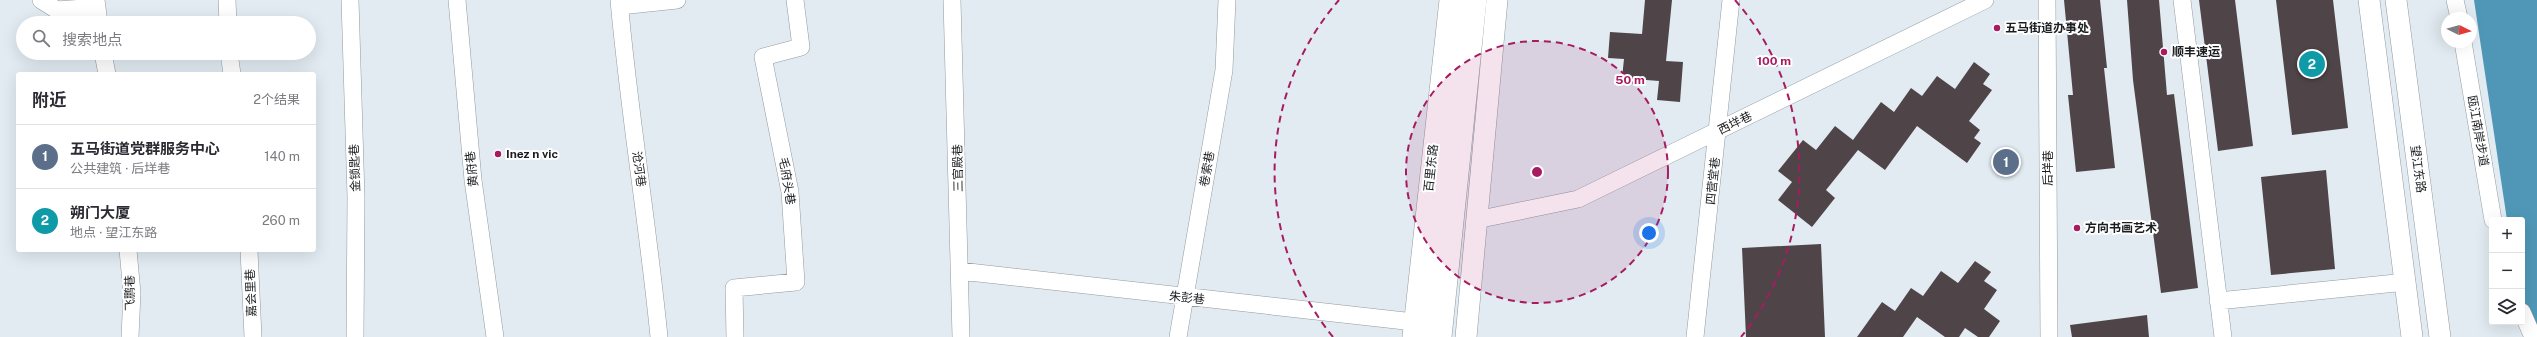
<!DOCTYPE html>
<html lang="zh">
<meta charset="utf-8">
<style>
body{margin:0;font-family:"Public Sans","Noto Sans SC",sans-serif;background:#f2f2f3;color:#2b2b33}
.controls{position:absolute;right:12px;bottom:12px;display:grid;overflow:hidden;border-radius:4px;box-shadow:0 4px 16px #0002}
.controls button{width:36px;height:36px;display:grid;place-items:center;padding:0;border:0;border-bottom:1px solid #e1e1e2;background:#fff;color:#2b2b33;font:20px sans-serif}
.compass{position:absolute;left:2441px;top:12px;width:36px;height:36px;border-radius:50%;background:#fff;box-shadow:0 4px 16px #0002;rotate:95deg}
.you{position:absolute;left:1649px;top:233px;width:14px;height:14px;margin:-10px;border:3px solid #fff;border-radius:50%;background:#1a73e8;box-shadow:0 0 0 6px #1a73e833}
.badge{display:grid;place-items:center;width:26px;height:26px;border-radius:50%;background:#111827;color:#fff;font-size:13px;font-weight:700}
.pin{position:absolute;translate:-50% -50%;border:2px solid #fff;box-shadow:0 1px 4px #0006}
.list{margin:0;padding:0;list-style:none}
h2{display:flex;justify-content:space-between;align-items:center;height:52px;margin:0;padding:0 16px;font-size:17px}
h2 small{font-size:13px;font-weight:400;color:#7c7c81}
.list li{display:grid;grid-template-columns:26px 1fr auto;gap:12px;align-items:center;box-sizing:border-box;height:64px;padding:0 16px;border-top:1px solid #e1e1e2}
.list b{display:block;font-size:15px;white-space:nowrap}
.list p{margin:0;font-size:13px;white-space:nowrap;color:#7c7c81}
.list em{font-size:13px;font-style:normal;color:#7c7c81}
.icon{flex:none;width:22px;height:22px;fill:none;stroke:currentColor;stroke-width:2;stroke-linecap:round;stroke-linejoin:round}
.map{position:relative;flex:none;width:2537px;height:337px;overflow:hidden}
.search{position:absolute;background:#fff;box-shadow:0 4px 16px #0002;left:16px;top:16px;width:300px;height:44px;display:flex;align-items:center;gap:10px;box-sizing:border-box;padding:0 14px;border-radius:22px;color:#7c7c81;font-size:15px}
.panel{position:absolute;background:#fff;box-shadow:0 4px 16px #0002;left:16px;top:72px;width:300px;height:180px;border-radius:4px}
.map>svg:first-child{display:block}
.water{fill:#5097b7}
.building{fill:#4f4548}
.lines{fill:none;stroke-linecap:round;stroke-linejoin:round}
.minor-casing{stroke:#919ba0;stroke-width:18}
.major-casing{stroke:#919ba0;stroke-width:22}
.minor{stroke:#fff;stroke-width:17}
.major{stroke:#fff;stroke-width:21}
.ring{fill:none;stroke:#a71c60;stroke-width:2;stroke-dasharray:7 5}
.poi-dot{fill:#a71c60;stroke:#fff;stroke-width:1.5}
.labels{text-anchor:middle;stroke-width:4;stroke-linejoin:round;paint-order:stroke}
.poi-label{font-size:12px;font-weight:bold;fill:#1b1e20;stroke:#fff;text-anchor:start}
.street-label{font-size:12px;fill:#1b1e20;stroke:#fff}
.centre{fill:#a71c60;stroke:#fff;stroke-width:2}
.ring-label{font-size:12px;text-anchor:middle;font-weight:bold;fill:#a71c60;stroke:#fff;stroke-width:4;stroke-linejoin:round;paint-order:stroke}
</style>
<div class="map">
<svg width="2537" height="337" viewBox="0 0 2537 337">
<rect width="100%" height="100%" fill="#e1ebf1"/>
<path class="water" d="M2474 0H2537V337H2530L2522 302V220H2507Z"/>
<path class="building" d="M1645 0H1672L1666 61 1683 62 1680 102 1657 100 1659 81 1622 78 1624 59 1608 58 1610 32 1642 34Z
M2064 0H2100L2107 68H2104L2115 168 2076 172 2068 95H2073Z
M2127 0H2159L2167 95 2174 94 2198 288 2161 293 2133 80Z
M2199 0H2235L2253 146 2218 151Z
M2276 0H2333L2348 128 2292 135Z
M1974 62 1990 74 1983 84 1992 90 1969 121 1980 130 1974 138 1981 143 1967 163 1917 126 1885 170 1858 150 1826 190 1835 198 1812 227 1778 200 1792 182 1778 171 1803 140 1816 150 1835 126 1853 140 1881 102 1894 112 1911 88 1922 96 1937 76 1955 89Z
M2326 170 2335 269 2271 275 2261 177Z
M1821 244 1825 337H1746L1742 248Z
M1975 261 1991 272 1984 281 1997 290 1984 309 2000 321 1989 337H1978L1965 328 1959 337H1945L1917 317 1903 337H1857L1882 302 1895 311 1911 288 1923 296 1941 271 1958 283Z
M2147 315 2149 337H2072L2070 325Z"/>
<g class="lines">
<g class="minor-casing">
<path id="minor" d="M41 0 57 10 97 7
M96 0 99 23
M227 0 228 23
M350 0 356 197 355 337
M457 0 473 180 495 337
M619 0C629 113 648 224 659 337
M952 0 961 337
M2047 0 2049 337
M2182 0 2223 337
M2455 0 2459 18
M620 6 677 0
M2463 42 2493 220
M103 53 107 74
M229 53 232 74
M1476 220 1578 199 1985 0
M128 250 132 293 130 337
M249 250 253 337
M960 271 1414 322
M2218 301 2406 282
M2522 312 2533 337
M735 337 734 288 796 282 790 192 763 57 801 47 795 0
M1178 337 1224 70 1227 0
M1428 337 1464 0
M1443 337 1478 0
M1695 337 1731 0"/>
</g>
<g class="major-casing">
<path id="major" d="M2369 0 2412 337
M2396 0 2440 337
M1413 337 1450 0
M1466 337 1497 0"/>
</g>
<use href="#minor" class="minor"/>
<use href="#major" class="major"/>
</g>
<circle cx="1537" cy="172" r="131" fill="#a71c60" fill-opacity=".12"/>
<g class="ring">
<circle cx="1537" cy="172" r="131"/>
<path d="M1333 337A262 262 0 0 1 1339 0M1735 0A262 262 0 0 1 1741 337"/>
</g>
<g class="poi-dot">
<circle cx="1997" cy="28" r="4"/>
<circle cx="2164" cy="52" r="4"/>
<circle cx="498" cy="154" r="4"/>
<circle cx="2077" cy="228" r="4"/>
</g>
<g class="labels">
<g class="poi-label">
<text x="2005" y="32">五马街道办事处</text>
<text x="2172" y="56">顺丰速运</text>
<text x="506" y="158">Inez n vic</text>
<text x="2085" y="232">方向书画艺术</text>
</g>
<g class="street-label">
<text transform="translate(1735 123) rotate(-26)" y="4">西垟巷</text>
<text transform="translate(2478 131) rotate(80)" y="4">瓯江南岸步道</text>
<text transform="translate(355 168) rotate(-92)" y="4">金锁匙巷</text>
<text transform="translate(958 168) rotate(-91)" y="4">三官殿巷</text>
<text transform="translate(1431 168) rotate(-84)" y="4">百里东路</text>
<text transform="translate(2048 168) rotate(-90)" y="4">后垟巷</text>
<text transform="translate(472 169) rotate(-96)" y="4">黄府巷</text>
<text transform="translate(639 169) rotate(82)" y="4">沧河巷</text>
<text transform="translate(1207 169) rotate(-80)" y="4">卷索巷</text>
<text transform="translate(2418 169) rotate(82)" y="4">望江东路</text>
<text transform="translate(787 181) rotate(81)" y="4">毛府头巷</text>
<text transform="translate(1713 181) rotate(-84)" y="4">四营堂巷</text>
<text transform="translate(130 293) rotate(-91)" y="4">飞鹏巷</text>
<text transform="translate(251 293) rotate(-92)" y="4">嘉会里巷</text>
<text transform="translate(1187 298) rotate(6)" y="4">朱彭巷</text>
</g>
</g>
<circle cx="1537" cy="172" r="6" class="centre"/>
<g class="ring-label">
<text x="1774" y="65">100 m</text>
<text x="1630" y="84">50 m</text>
</g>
</svg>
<div class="controls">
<button>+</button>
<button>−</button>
<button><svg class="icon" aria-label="layers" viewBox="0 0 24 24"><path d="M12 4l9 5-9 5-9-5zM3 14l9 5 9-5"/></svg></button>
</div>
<svg class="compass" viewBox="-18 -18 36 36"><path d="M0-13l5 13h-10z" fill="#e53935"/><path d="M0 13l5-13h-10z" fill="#7c7c81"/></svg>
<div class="you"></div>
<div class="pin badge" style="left:2006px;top:162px;background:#5c6f8a">1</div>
<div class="pin badge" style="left:2312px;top:64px;background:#0f9aa8">2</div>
<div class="search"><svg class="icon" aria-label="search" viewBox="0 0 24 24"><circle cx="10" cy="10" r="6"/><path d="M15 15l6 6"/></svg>搜索地点</div>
<section class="panel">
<h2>附近<small>2个结果</small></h2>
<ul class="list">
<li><span class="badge" style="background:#5c6f8a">1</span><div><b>五马街道党群服务中心</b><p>公共建筑 · 后垟巷</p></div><em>140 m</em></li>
<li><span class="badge" style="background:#0f9aa8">2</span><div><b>朔门大厦</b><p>地点 · 望江东路</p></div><em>260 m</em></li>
</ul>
</section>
</div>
